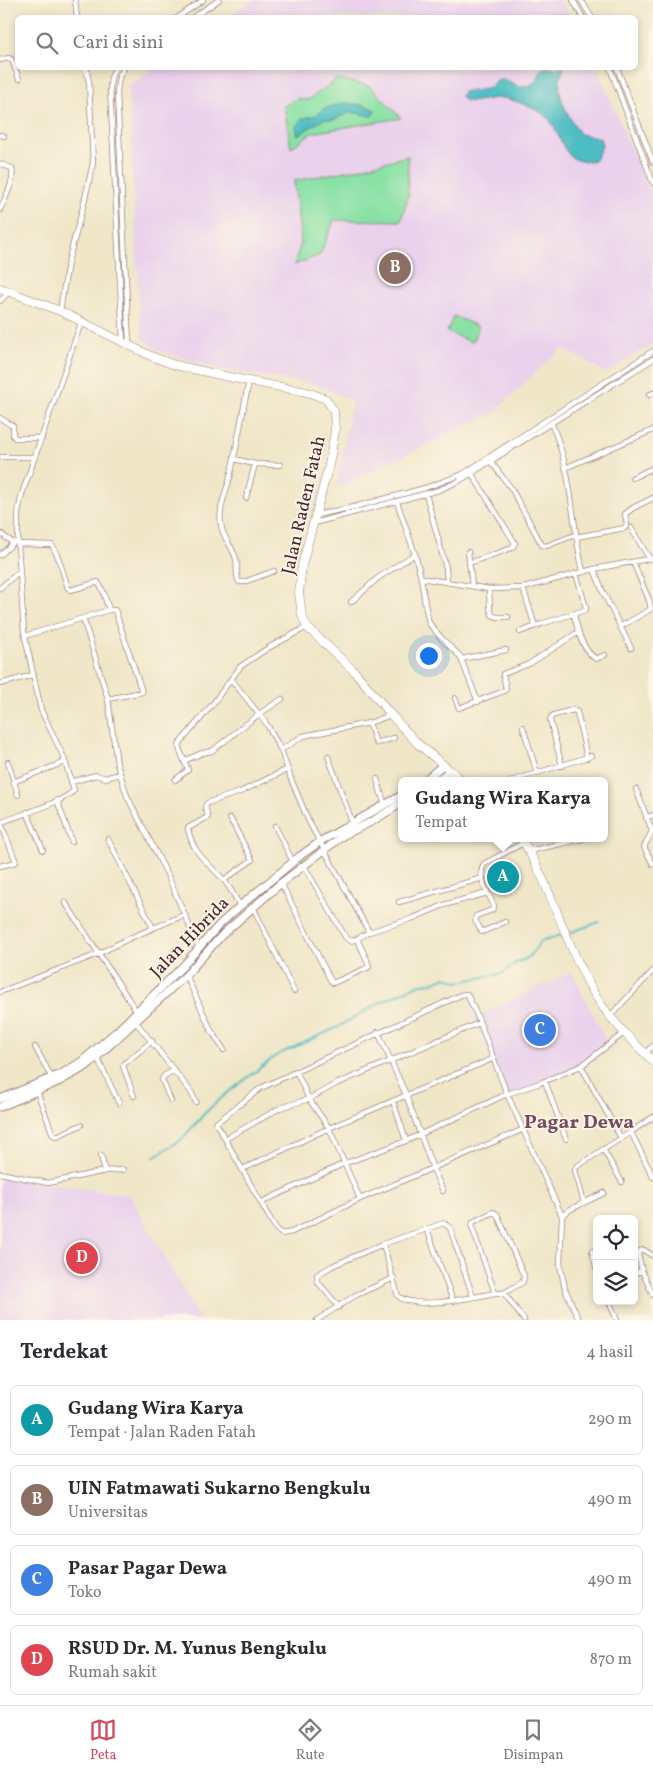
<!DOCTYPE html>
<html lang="id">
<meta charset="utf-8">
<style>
body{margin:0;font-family:Vollkorn,serif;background:#f7f7f7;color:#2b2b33}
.controls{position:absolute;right:15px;bottom:15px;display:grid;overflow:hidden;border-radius:8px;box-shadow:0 2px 8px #0003}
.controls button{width:45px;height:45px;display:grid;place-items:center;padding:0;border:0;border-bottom:1px solid #e1e1e2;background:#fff;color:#2b2b33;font:25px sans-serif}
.you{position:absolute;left:428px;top:655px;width:18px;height:18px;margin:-12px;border:4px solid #fff;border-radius:50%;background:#1a73e8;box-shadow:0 0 0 8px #1a73e833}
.badge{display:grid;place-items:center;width:32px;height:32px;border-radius:50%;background:#d1495b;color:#fff;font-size:16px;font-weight:700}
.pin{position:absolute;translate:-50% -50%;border:2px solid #fff;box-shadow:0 1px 5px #0006}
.popup{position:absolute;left:398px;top:777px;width:210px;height:65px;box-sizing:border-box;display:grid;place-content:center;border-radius:8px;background:#fff;filter:drop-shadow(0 1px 4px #0005);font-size:16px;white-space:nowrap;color:#7c7c81}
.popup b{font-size:19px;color:#2b2b33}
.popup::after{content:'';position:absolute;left:50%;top:100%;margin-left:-10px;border:10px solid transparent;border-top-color:#fff}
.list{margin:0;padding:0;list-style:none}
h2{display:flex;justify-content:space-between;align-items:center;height:65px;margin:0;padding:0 20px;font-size:21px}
h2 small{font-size:16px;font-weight:400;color:#7c7c81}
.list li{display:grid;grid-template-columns:32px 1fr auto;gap:15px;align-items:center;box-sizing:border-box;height:70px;margin:0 10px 10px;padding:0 10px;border:1px solid #e1e1e2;border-radius:8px}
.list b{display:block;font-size:19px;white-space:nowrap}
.list p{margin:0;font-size:16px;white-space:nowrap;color:#7c7c81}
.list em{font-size:16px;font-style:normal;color:#7c7c81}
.icon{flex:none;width:28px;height:28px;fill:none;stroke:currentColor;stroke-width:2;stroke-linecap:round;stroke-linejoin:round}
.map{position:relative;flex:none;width:653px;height:1320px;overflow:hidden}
.search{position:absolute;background:#fff;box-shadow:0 2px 8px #0003;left:15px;right:15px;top:15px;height:55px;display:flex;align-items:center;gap:12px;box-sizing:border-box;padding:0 18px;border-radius:8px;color:#7c7c81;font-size:19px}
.sheet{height:385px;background:#fff}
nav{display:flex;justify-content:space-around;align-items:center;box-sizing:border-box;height:70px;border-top:1px solid #e1e1e2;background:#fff;font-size:14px;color:#7c7c81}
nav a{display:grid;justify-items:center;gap:2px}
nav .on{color:#d1495b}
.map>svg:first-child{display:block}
.built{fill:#ead1ec}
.green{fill:#89e1a5;stroke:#6a8068}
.water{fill:#4ebdc3;stroke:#4c6e77}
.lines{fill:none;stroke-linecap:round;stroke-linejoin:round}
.stream{stroke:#4ebdc3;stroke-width:2}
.street-casing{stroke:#9d827a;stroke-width:6}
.primary-casing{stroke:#9d827a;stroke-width:9}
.highway-casing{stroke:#9d827a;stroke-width:9}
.street{stroke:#fff;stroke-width:4.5}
.primary{stroke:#fff;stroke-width:7}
.highway{stroke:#fff;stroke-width:8}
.labels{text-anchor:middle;stroke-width:4;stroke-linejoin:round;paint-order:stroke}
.street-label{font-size:18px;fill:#4a1f2b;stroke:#fcf5e5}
.quarter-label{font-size:20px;font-weight:bold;fill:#774a61;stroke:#fcf5e5}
</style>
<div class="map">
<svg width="653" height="1320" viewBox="0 0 653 1320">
<rect width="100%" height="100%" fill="#fcf5e5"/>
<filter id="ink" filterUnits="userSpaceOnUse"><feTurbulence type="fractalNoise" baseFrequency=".02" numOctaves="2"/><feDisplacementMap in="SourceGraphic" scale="10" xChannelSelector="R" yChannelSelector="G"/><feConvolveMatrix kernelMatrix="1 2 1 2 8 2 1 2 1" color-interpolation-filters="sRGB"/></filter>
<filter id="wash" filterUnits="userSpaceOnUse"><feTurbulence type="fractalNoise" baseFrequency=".0096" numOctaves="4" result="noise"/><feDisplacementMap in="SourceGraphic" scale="20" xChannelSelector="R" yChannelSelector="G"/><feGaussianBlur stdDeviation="1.12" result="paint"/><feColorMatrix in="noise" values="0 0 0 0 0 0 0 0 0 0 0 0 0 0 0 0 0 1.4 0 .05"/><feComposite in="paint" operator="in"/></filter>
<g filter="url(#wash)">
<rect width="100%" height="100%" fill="#f0e6c8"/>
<path class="built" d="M253 0H560L570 17H228Z
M155 68H597L653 199V344L606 373 562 348 492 414 336 488 352 400 315 384 224 370 159 351 141 337 128 86Z
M572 972 607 1043 568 1073 509 1095 473 1018Z
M0 1178 130 1195 200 1320H0Z"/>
<path class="green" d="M337 79 370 86 401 118 311 133 291 148 284 106 298 98 308 100Z
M408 156V197L401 221 334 220 320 255 294 265 301 243 294 181 357 169Z
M454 316 479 327 472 342 447 332Z"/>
<path class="water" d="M543 68H564C552 92 567 113 580 134L600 138 602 146 595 160C560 169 564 133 546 116 539 110 513 99 503 98 491 97 478 103 465 101L461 97 463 92 487 89 497 81 504 79 518 87H529L536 81Z
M345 103 362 105 375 110 372 116 351 112 333 120 324 119 298 135 296 127 301 119 317 115 323 109Z"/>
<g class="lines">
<path class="stream" d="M569 933 599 922
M153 1157 181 1140 206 1112 226 1094 277 1055 336 1028 379 1003 420 984 432 983 446 977 459 982 503 973 517 962 528 958 541 941 562 935"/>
</g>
</g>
<g filter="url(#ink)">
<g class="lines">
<g class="street-casing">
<path id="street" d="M75 0 77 18
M573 0 583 18
M581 0 592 18
M177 18 203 0
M192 18 219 0
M0 60 9 58 12 60 19 79
M115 68 111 78 110 88 123 341
M124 68 119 77 117 92 129 344
M610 68 653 183
M617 68 653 162
M0 135 4 136
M0 164 12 168C15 181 5 198 0 210
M0 301 9 292
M60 311 68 262 83 207 93 163 89 82 86 68
M249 381C243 410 238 439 232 468 229 487 218 505 221 524 222 538 233 546 236 559 238 567 235 574 239 582H244L274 571
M649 395 653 393
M0 418 13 426V435L15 438H42
M551 423C573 470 571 522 583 571
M1 457H35
M234 459 255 464 246 498
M491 462 511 488 542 545 546 546 575 535
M255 464 280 465
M565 468 653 430
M632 478 653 468
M426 494 446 568 447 582
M316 515 354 507 425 488 463 474 653 351
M314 523 439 490 459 481 653 359
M631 528 649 558
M0 533 13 543
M576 537 625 528 627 524 625 514 633 508 653 498
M18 544 52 545 58 557 68 588 71 590 98 582 103 591 109 610
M468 552 472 585
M415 554 421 578 489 589 523 588 594 569 653 558
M0 555 13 543 18 541
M469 563 512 548 515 543 472 474
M594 569 603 592 631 648
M421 578 425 604 429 623 442 639 460 656 478 702
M0 588 19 572
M523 588 535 626
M489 589 490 608 492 615 497 617H508
M351 602 378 578 415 554 397 502
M574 614C577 629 582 650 596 659L605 655
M83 618 108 699 117 764 127 796 167 874 199 948
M620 627 651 609 649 600 633 562
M520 632 544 623 585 610 586 608 576 573
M25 636 109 610H115L142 692 108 699
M461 659 506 650
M231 679 266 723 281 750 291 779 309 822 369 932
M0 684 33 675
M455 698 459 708 504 691 506 689 503 674 529 664 577 633
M369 723 376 743 394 738
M523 727 537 773
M281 750 303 736 369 723 391 715
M328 756 352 822
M184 761 202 753 212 751 259 714 282 699
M8 762 18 795
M562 766 550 720 551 717 554 715 573 710 577 712 587 758
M377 779 385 806
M175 780 188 770 179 748 180 743 211 706 241 666 268 648 307 627
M511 781 591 756
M13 782 65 762
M71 782 96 775 105 778 120 774
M636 789 652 831 644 847 653 864
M57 800 72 842
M27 812 43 850
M646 818 653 815
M0 821 16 862 0 866
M0 823C16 816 65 802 74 790L64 758 41 710 24 632 18 544V513L22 494 82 320
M275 826 293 862
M108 839 153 928
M529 851 582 839
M304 866 346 938 351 941 357 939
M224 880 252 860 230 818
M281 883 331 981 333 983 369 967 367 960 357 939 369 932 411 919 444 905 487 893
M65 902 137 1012
M399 902 483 878
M240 906C235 897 230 887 223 879 207 862 192 853 188 828L208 817 205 807 207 803 240 792 288 769
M253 907 294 991
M505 922 482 932 475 920 476 916 492 910 494 906C489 894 476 876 484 864L523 843
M186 975 211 1030 224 1050
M0 992 98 954 130 938 184 915
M611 1015 653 971
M136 1022 191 1092 196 1102
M378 1032 406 1095 433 1169 443 1191
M35 1047 52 1078
M645 1053 653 1046
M97 1057 119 1103
M296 1071 309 1099 329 1128 360 1199
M545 1081 566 1139
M37 1091 53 1135 57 1136 81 1125
M134 1096 123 1066 125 1063 152 1041
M171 1101 162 1080 164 1076 174 1070
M393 1101 406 1141
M653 1117 631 1132 653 1177
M524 1129 360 1199 292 1232 282 1234 277 1230 269 1217 216 1123 261 1088 463 994H467L478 1018 507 1094 562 1216 560 1264 565 1289 579 1320
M621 1138 581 1066 624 1033
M225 1139 280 1108 309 1099 336 1084 479 1023
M603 1149 622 1182
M101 1155 105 1171
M243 1169 329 1128 492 1059
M0 1173 48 1183 105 1171 123 1170
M262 1202 343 1164 406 1141 507 1094 540 1083 581 1066
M584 1203 575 1170 576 1167 631 1132
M562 1216 571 1209 604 1193
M427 1229 453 1301
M383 1244 398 1296C416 1311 472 1297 495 1293
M592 1251 597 1270
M642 1271 653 1295
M634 1273 642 1271 638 1255 640 1251 644 1250 653 1256
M504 1293 523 1282 524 1276 497 1214 493 1212 473 1222 472 1227 495 1293H504L524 1320
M609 1301 617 1320
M339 1307 317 1281V1275L332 1266 383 1244 444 1223 450 1228 473 1297
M317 1320 356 1295 394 1278"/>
</g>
<g class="primary-casing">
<path id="primary" d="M424 781 443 765
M435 781 450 771
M0 1099 61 1074 81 1062 117 1031 183 966 219 925 240 906 300 856 321 841 402 795
M0 1107 60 1081 87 1066 186 975 223 934 281 883 344 835 371 822 402 803"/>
</g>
<g class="highway-casing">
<path id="highway" d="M0 288 60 311 153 357 175 365 243 380 307 392 326 399 334 411 335 431 329 465 302 565 299 593 302 616 307 627 355 672 391 715 418 744 463 781
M521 838C551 885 564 940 591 988 605 1015 631 1040 653 1061"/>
</g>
<use href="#street" class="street"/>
<use href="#primary" class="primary"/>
<use href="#highway" class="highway"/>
</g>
</g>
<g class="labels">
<g class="street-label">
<text transform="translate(303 505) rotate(-77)" y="6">Jalan Raden Fatah</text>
<text transform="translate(189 937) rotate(-46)" y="6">Jalan Hibrida</text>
</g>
<g class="quarter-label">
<text x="579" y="1128">Pagar Dewa</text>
</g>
</g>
</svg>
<div class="controls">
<button><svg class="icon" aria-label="locate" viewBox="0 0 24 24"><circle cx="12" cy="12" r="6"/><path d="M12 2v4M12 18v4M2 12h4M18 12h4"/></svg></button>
<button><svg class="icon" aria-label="layers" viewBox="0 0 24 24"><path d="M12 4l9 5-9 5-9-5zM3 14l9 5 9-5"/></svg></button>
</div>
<div class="you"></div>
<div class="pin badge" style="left:503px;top:877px;background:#0f9aa8">A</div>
<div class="popup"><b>Gudang Wira Karya</b>Tempat</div>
<div class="pin badge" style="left:395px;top:268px;background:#8d6e63">B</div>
<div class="pin badge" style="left:540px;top:1030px;background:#3f7fe0">C</div>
<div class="pin badge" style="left:82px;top:1258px;background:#e0444e">D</div>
<div class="search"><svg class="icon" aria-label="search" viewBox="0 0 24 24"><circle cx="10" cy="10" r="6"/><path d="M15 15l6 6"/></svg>Cari di sini</div>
</div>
<section class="sheet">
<h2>Terdekat<small>4 hasil</small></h2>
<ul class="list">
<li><span class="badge" style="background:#0f9aa8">A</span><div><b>Gudang Wira Karya</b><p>Tempat · Jalan Raden Fatah</p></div><em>290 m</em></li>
<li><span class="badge" style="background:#8d6e63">B</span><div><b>UIN Fatmawati Sukarno Bengkulu</b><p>Universitas</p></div><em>490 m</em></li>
<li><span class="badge" style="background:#3f7fe0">C</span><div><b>Pasar Pagar Dewa</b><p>Toko</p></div><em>490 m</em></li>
<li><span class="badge" style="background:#e0444e">D</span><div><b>RSUD Dr. M. Yunus Bengkulu</b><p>Rumah sakit</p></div><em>870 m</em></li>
</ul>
</section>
<nav>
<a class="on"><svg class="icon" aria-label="map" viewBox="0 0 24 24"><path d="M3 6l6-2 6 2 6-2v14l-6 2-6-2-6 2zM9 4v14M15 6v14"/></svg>Peta</a>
<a><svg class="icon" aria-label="directions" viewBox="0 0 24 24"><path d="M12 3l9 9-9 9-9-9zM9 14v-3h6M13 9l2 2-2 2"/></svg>Rute</a>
<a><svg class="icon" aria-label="saved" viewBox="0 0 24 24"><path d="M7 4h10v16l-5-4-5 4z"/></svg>Disimpan</a>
</nav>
